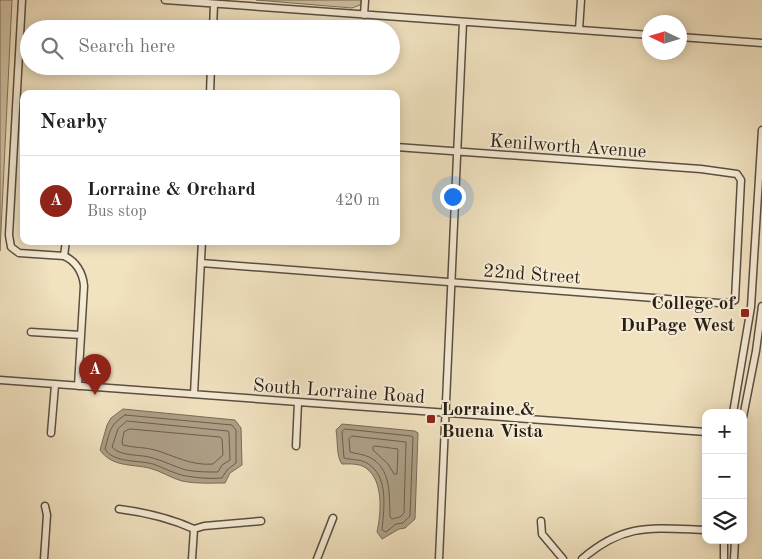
<!DOCTYPE html>
<meta charset="utf-8">
<style>
body{margin:0;font-family:"Old Standard TT",serif;background:#f2f2f2;color:#222}
.controls{position:absolute;right:15px;bottom:15px;display:grid;overflow:hidden;border-radius:10px;box-shadow:0 2px 12px #0003}
.controls button{width:45px;height:45px;display:grid;place-items:center;padding:0;border:0;border-bottom:1px solid #e0e0e0;background:#fff;color:#222;font:25px sans-serif}
.compass{position:absolute;left:642px;top:15px;width:45px;height:45px;border-radius:50%;background:#fff;box-shadow:0 2px 12px #0003;rotate:274deg}
.you{position:absolute;left:452px;top:196px;width:18px;height:18px;margin:-12px;border:4px solid #fff;border-radius:50%;background:#1a73e8;box-shadow:0 0 0 8px #1a73e833}
.badge{display:grid;place-items:center;width:32px;height:32px;border-radius:50%;background:#8f2418;color:#fff;font-size:16px;font-weight:700}
.pin{position:absolute;translate:-50% -41px;filter:drop-shadow(0 1px 2px #0008)}
.pin::after{content:'';position:absolute;top:26px;width:18px;height:15px;background:inherit;clip-path:polygon(0 0,100% 0,50% 100%)}
.list{margin:0;padding:0;list-style:none}
h2{display:flex;justify-content:space-between;align-items:center;height:65px;margin:0;padding:0 20px;font-size:21px}
h2 small{font-size:16px;font-weight:400;color:#767676}
.list li{display:grid;grid-template-columns:32px 1fr auto;gap:15px;align-items:center;box-sizing:border-box;height:90px;padding:0 20px;border-top:1px solid #e0e0e0}
.list b{display:block;font-size:19px;white-space:nowrap}
.list p{margin:0;font-size:16px;white-space:nowrap;color:#767676}
.list em{font-size:16px;font-style:normal;color:#767676}
.icon{flex:none;width:28px;height:28px;fill:none;stroke:currentColor;stroke-width:2;stroke-linecap:round;stroke-linejoin:round}
.map{position:relative;flex:none;width:762px;height:559px;overflow:hidden}
.search{position:absolute;background:#fff;box-shadow:0 2px 12px #0003;left:20px;top:20px;width:380px;height:55px;display:flex;align-items:center;gap:12px;box-sizing:border-box;padding:0 18px;border-radius:28px;color:#767676;font-size:19px}
.panel{position:absolute;background:#fff;box-shadow:0 2px 12px #0003;left:20px;top:90px;width:380px;height:155px;border-radius:10px}
.map>svg:first-child{display:block}
.green{fill:#cfc1a3;stroke:#7c705c}
.water{fill:#ad9f86;stroke:#786b59}
.lines{fill:none;stroke-linecap:round;stroke-linejoin:round}
.shore{stroke:#6a5e4e;stroke-width:1}
.minor-casing{stroke:#5a4f40;stroke-width:9}
.minor{stroke:#f6ecd6;stroke-width:6}
.poi-dot{fill:#8f2418;stroke:#f6ecd6;stroke-width:2}
.labels{text-anchor:middle;stroke-width:4;stroke-linejoin:round;paint-order:stroke}
.street-label{font-size:19px;fill:#281e15;stroke:#f6ecd6}
.poi-label{font-size:19px;font-weight:bold;fill:#281e15;stroke:#f6ecd6;text-anchor:end}
</style>
<div class="map">
<svg width="762" height="559" viewBox="0 0 762 559">
<rect width="100%" height="100%" fill="#f1e2c0"/>
<filter id="stains"><feTurbulence type="fractalNoise" baseFrequency=".004" numOctaves="4"/><feColorMatrix values="0 0 0 0 .2 0 0 0 0 .09 0 0 0 0 .02 0 0 0 .5 -.17"/></filter>
<radialGradient id="worn" r=".72"><stop offset=".6" stop-color="#630" stop-opacity="0"/><stop offset="1" stop-color="#630" stop-opacity=".3"/></radialGradient>
<path class="green" d="M0 0H12L0 251Z
M256 0H362L360 5 352 8Z"/>
<path class="water" d="M123 409 235 420 241 428 242 465 230 473 225 483C211 483 196 484 182 481 171 478 161 471 149 468 131 464 112 467 100 450L107 425 111 418Z
M342 424 415 431 418 433 415 519 405 528 399 529 382 539 377 532C381 513 384 481 366 468 359 463 349 464 342 464 336 456 338 441 336 430Z"/>
<g class="lines">
<path class="shore" d="M125 415 232 425 236 430V463L227 470 222 478C210 479 198 478 186 476 175 474 164 468 153 464 139 460 113 463 105 449 110 431 109 426 125 415Z
M127 421 228 431 229 433 230 460 222 465 218 472C207 472 197 472 186 470 175 467 164 461 153 458 142 454 120 457 112 447L118 429Z
M130 429 220 437 222 439 223 455 213 464C192 466 175 456 155 450 145 447 134 448 123 445L122 442 124 432Z
M345 429 411 436 413 437 410 516 403 523 396 524 386 532 382 530C384 508 389 476 367 463 360 459 351 460 344 458L342 432Z
M352 436 406 442 404 513 400 517 392 519 390 517C389 496 392 468 369 457 363 454 356 454 350 452L349 439Z
M375 446 398 449 397 474H394L388 464 373 450V447Z"/>
<g class="minor-casing">
<path id="minor" d="M22 0 9 235 11 247 19 253 64 256C76 261 83 273 84 286L78 386
M165 0 650 35
M364 15 365 0
M213 29 214 4
M579 30 581 0
M680 37 762 43
M210 94 211 66
M64 256 66 241
M201 263 719 303H728L735 300 741 180 737 174 701 169 396 147
M31 332 81 335
M0 380 706 432
M194 394 202 241
M733 413 751 307 762 130
M743 417 756 351 762 306
M51 433 55 385
M296 446 298 402
M119 509C143 512 172 519 194 529
M541 521 542 534 563 559
M194 529 204 526 261 521
M44 559 47 515 45 506
M192 559 194 529
M317 559 333 518
M439 559 463 22
M582 559C625 522 653 528 706 530
M724 559V540
M734 559 735 540"/>
</g>
<use href="#minor" class="minor"/>
</g>
<g class="poi-dot">
<rect x="740" y="308" width="10" height="10" rx="2.5"/>
<rect x="426" y="414" width="10" height="10" rx="2.5"/>
</g>
<g class="labels">
<g class="street-label">
<text transform="translate(568 145) rotate(4)" y="7">Kenilworth Avenue</text>
<text transform="translate(532 273) rotate(4)" y="7">22nd Street</text>
<text transform="translate(339 390) rotate(4)" y="7">South Lorraine Road</text>
</g>
<g class="poi-label">
<text x="735" y="309">College of<tspan x="735" dy="22">DuPage West</tspan></text>
<text x="441" y="415" text-anchor="start">Lorraine &amp;<tspan x="441" dy="22">Buena Vista</tspan></text>
</g>
</g>
<rect width="100%" height="100%" filter="url(#stains)"/>
<rect width="100%" height="100%" fill="url(#worn)"/>
</svg>
<div class="controls">
<button>+</button>
<button>−</button>
<button><svg class="icon" aria-label="layers" viewBox="0 0 24 24"><path d="M12 4l9 5-9 5-9-5zM3 14l9 5 9-5"/></svg></button>
</div>
<svg class="compass" viewBox="-18 -18 36 36"><path d="M0-13l5 13h-10z" fill="#e53935"/><path d="M0 13l5-13h-10z" fill="#767676"/></svg>
<div class="you"></div>
<div class="pin badge" style="left:95px;top:395px">A</div>
<div class="search"><svg class="icon" aria-label="search" viewBox="0 0 24 24"><circle cx="10" cy="10" r="6"/><path d="M15 15l6 6"/></svg>Search here</div>
<section class="panel">
<h2>Nearby<small></small></h2>
<ul class="list">
<li><span class="badge">A</span><div><b>Lorraine &amp; Orchard</b><p>Bus stop</p></div><em>420 m</em></li>
</ul>
</section>
</div>
